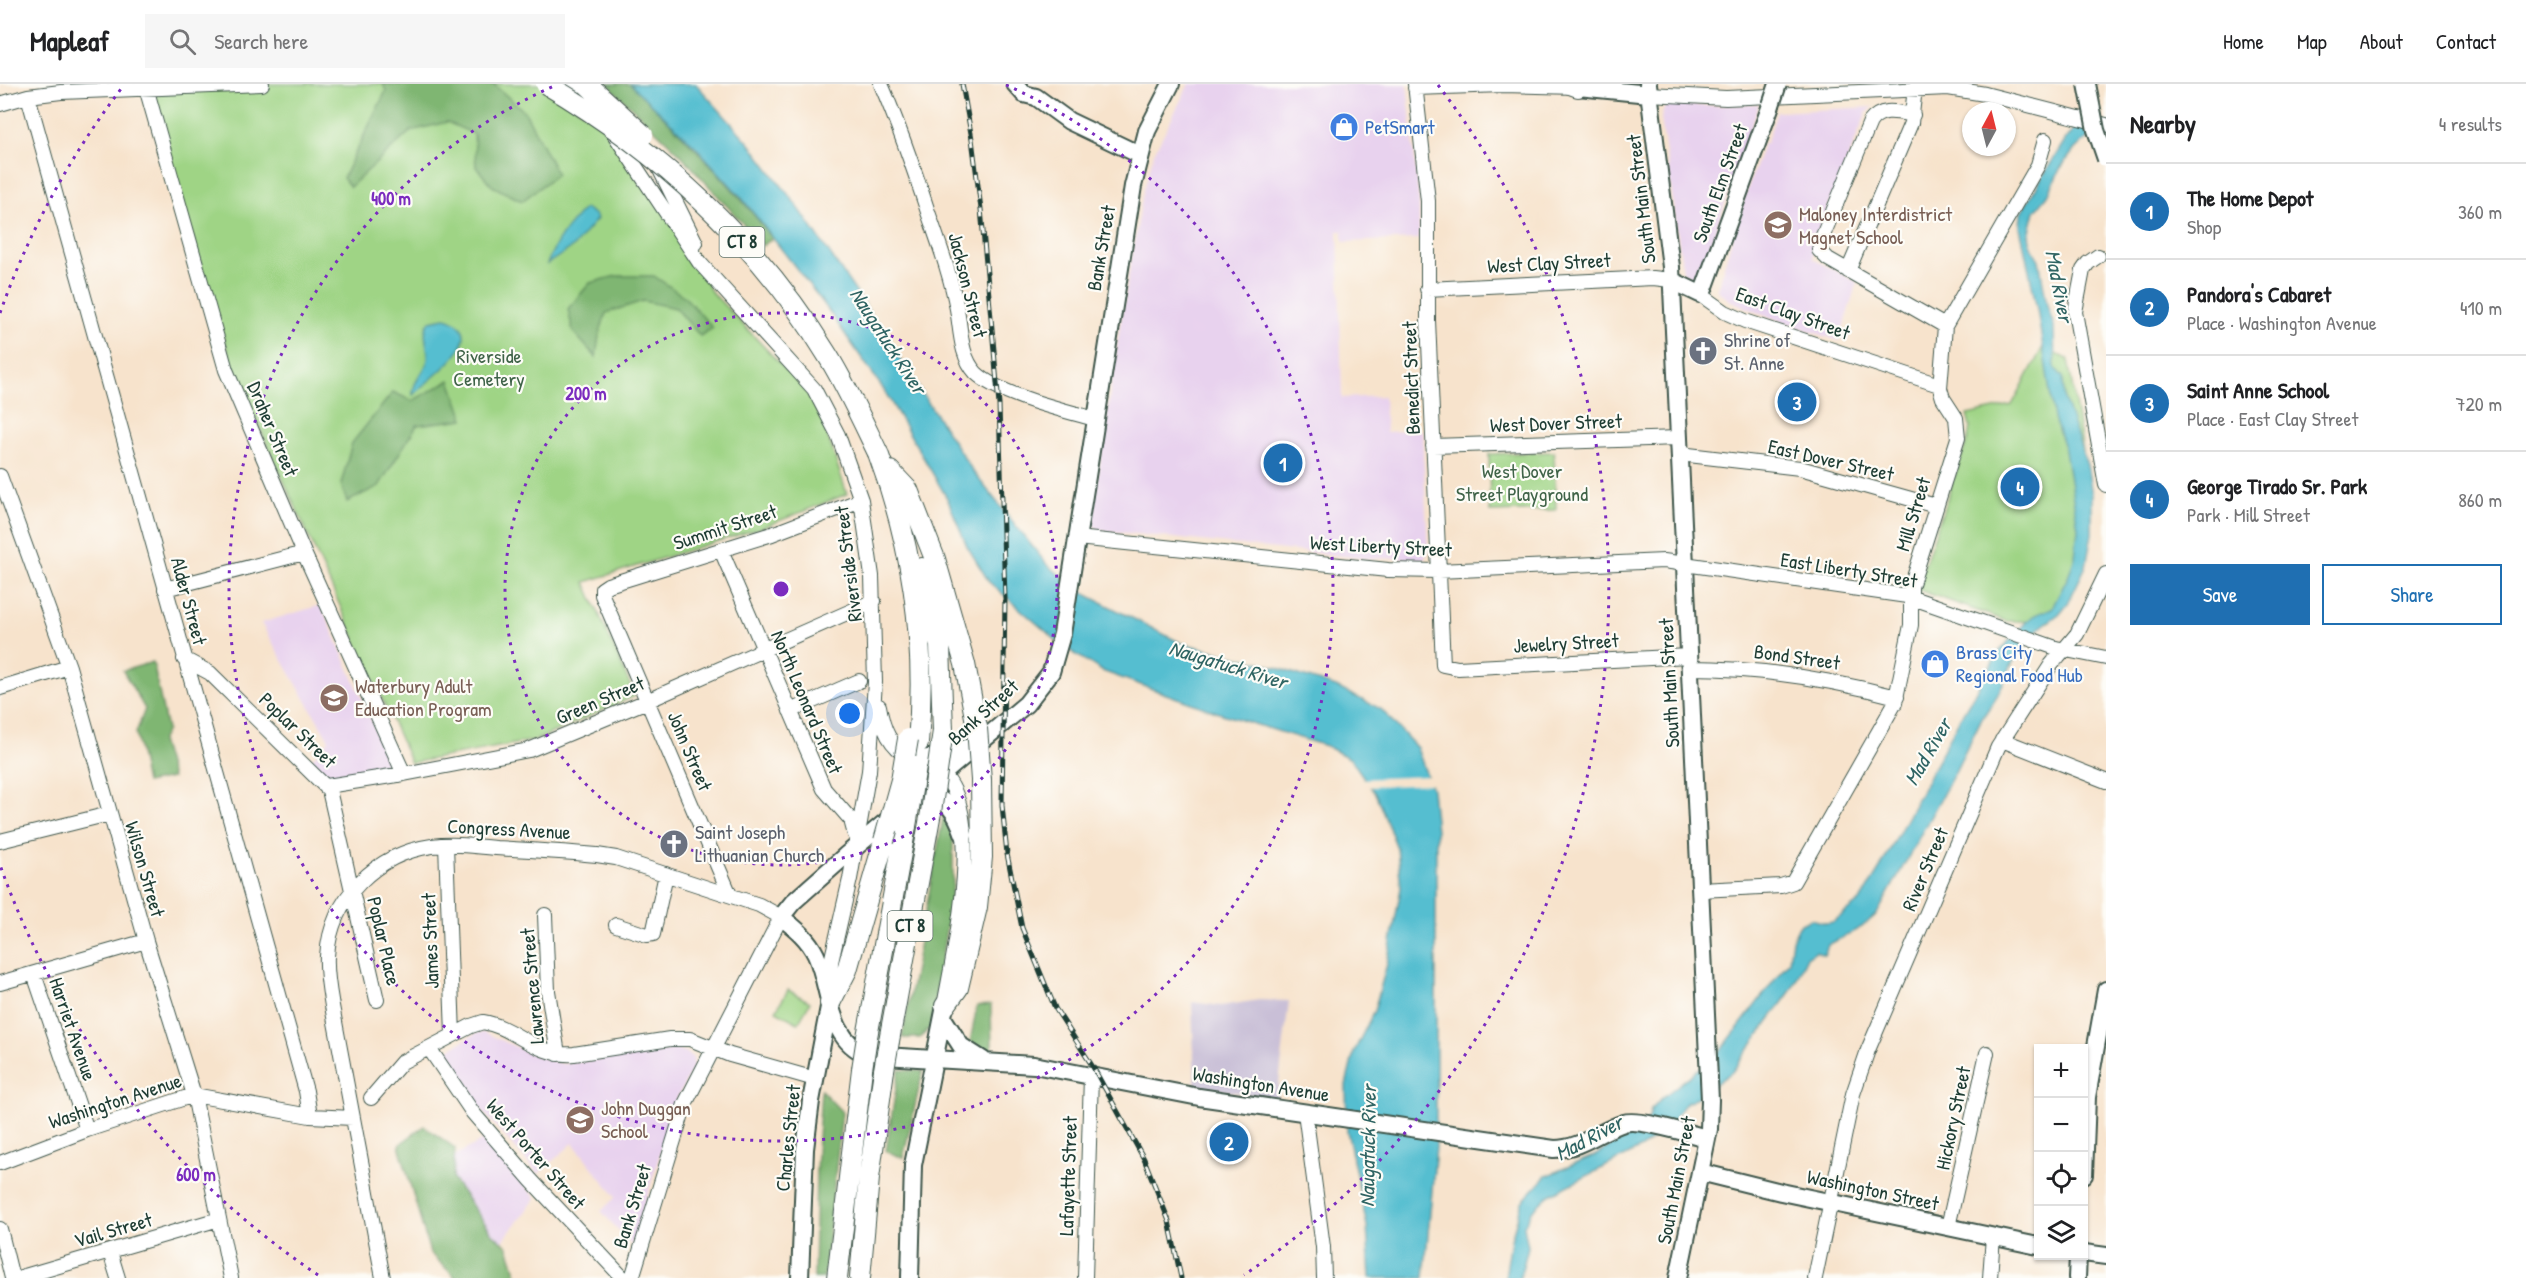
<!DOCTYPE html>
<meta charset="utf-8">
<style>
body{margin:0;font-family:"Patrick Hand",sans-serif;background:#f6f6f6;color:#202124}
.controls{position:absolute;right:18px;bottom:18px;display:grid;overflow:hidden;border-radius:0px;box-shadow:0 2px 4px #0004}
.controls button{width:54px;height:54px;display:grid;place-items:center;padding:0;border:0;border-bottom:2px solid #e0e0e0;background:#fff;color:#202124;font:30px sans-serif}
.compass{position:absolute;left:1962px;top:18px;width:54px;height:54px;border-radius:50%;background:#fff;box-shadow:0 2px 4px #0004;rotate:7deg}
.you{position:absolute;left:850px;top:630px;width:21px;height:21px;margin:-15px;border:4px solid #fff;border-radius:50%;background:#1a73e8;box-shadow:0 0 0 9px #1a73e833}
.badge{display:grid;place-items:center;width:39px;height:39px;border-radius:50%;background:#1f6fb2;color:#fff;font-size:20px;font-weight:700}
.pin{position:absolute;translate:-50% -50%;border:3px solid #fff;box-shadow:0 2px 6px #0006}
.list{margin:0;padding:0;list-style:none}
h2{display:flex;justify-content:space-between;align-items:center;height:78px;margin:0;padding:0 24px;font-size:26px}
h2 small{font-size:20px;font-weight:400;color:#757577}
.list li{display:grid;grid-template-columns:39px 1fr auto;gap:18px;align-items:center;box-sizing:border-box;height:96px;padding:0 24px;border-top:2px solid #e0e0e0}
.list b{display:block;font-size:22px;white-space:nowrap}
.list p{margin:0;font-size:20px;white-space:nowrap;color:#757577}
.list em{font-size:20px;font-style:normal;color:#757577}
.actions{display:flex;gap:12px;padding:18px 24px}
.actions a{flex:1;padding:14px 0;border:2px solid #1f6fb2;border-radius:0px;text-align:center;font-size:21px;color:#1f6fb2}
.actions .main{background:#1f6fb2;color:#fff}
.icon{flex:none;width:33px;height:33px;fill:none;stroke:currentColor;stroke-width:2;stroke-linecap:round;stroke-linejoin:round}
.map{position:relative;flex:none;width:2106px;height:1194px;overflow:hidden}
header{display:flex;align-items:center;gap:36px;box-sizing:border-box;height:84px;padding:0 30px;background:#fff;border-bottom:2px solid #e0e0e0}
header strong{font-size:28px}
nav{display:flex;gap:33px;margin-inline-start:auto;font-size:21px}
.search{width:420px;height:54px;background:#f6f6f6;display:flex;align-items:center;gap:15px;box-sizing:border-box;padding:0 21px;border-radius:0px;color:#757577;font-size:22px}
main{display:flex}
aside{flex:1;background:#fff}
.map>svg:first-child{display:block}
.built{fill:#e8d2ee}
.industrial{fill:#c9bfd7}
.green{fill:#9fd485;stroke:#5f885c;stroke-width:1.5}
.forest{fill:#7fb672;stroke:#4f7a53;stroke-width:1.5}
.water{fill:#54bed0;stroke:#3a7e82;stroke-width:1.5}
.pier{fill:#f7e3cc}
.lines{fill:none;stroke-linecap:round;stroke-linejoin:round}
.minor-casing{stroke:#3f564b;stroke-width:16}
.major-casing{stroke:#3f564b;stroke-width:20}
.highway-casing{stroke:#3f564b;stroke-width:22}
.minor{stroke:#fff;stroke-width:14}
.major{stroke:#fff;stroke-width:16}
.highway{stroke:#fff;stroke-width:20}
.rail-casing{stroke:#1f3d34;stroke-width:5}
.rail{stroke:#fdfcf7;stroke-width:3;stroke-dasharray:9;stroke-linecap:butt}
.major-bridge-casing{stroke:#3f564b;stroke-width:20;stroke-linecap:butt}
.highway-bridge-casing{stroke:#3f564b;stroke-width:22;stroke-linecap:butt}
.major-bridge{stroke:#fff;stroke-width:16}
.highway-bridge{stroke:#fff;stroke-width:20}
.ring{fill:none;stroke:#7b2cbf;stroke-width:3;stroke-dasharray:3 6}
.labels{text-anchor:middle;stroke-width:4.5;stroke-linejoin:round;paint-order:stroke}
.shield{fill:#fdfcf7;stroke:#62766e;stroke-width:1.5}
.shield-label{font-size:18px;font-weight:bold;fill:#1f3d34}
.shop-label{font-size:20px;fill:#366cbe;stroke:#fdfcf7;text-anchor:start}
.street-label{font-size:20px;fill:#1f3d34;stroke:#fdfcf7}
.education-label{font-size:20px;fill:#785e54;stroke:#fdfcf7;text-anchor:start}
.worship-label{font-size:20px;fill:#5b616d;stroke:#fdfcf7;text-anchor:start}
.park-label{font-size:20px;fill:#3f6348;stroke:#fdfcf7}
.water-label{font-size:21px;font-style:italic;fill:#2f6463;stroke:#fdfcf7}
.centre{fill:#7b2cbf;stroke:#fdfcf7;stroke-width:3}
.ring-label{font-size:18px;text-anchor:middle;font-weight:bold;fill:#7b2cbf;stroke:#fdfcf7;stroke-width:4.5;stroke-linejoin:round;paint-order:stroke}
</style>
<header>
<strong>Mapleaf</strong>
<div class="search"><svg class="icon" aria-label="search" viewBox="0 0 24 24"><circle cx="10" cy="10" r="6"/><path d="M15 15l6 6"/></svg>Search here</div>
<nav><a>Home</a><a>Map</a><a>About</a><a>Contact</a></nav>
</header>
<main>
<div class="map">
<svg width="2106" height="1194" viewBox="0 0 2106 1194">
<rect width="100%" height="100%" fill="#fdfcf7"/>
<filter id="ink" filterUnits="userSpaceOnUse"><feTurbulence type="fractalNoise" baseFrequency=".0167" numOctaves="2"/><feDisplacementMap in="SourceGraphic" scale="12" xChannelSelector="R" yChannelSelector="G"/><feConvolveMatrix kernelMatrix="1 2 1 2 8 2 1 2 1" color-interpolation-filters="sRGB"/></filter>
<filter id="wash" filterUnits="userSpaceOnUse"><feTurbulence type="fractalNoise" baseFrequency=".008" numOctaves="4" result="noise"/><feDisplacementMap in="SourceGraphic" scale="24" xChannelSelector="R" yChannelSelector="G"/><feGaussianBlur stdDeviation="1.35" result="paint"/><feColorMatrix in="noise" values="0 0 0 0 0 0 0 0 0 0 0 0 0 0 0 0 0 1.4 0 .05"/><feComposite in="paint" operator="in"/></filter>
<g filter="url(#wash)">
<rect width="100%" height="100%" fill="#f7e3cc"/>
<path class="built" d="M1189 0H1407L1419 117V155L1343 158V147H1338L1342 314 1384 312 1386 348 1422 346 1428 468 1424 475 1362 474 1099 446 1091 439 1120 242 1143 109 1154 69Z
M1671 20 1708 22 1759 20 1697 201 1683 188 1661 34 1665 22Z
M1873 23 1867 28 1813 160V175L1857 198 1839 257 1764 231 1729 216 1717 206 1742 121 1763 60H1766L1777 28Z
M321 521 392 683 331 695 310 677 329 656 261 539Z
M484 948 531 970 563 980 674 965 686 968 693 974 694 982 677 1014 632 1162 601 1127 616 1113 573 1059 538 1090 468 1011 439 971 477 949Z
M483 1056 536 1114 490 1173 430 1086Z"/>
<path class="industrial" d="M1259 916 1289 917 1277 1015 1195 1002 1192 918 1221 922Z"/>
<path class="green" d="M252 0H542L620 53 699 178 710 206 806 307 823 338 847 410 761 444 585 498 635 612 536 656 411 679 234 287 146 5Z
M2042 265 2068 275 2087 392 2072 502 2049 538 2006 537 1916 505 1968 354 1970 343 1967 331 2012 321Z
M1554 368 1556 426 1490 428 1489 370Z
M788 906 810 918 798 939 776 927Z"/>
<path class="forest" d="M383 0H493L525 28 557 90 522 117 492 102 476 83 474 50 447 38 411 47 350 103 343 94 386 7Z
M607 0H630C681 49 729 97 772 154L763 162 680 70Z
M616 192H654L685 213 713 244 700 252 676 224 643 217 606 229 599 251 596 273 573 248 568 225 590 199Z
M450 296 464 335 417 341 379 402 347 418 341 400 352 359 393 308 412 317Z
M153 578 167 646 161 657 172 694 146 699 136 649 145 625 123 587Z
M944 729 953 743V801L931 943 920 954H902Z
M991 921 992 968 984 966 970 958 977 922Z
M899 986 923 987 903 1074 886 1067Z
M821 1006 842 1028 824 1194H814L816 1086Z
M424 1042 455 1064 453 1095 491 1148 508 1163 518 1194H456L430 1169 399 1061Z"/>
<path class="water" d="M630 0H696L750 60 800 126 862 217 974 389 1048 482 1089 512 1181 559 1262 579 1336 603 1381 625 1417 664 1432 706 1436 747V1063L1424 1194H1370L1367 1142 1347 1047 1346 1001 1354 968 1374 927 1387 880 1401 804 1397 764 1376 711 1351 675 1326 662 1222 630 1102 587 1064 563 989 498 967 462 947 414 884 306 824 220 741 113 695 62Z
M2077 43 2095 48 2075 65 2060 85 2048 111 2035 127 2029 151 2031 162 2039 176 2047 221 2054 242 2055 285 2063 293 2064 314 2087 381 2092 411V450L2086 482 2068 519 2059 530 2038 545 2013 578 1997 612 1981 636 1955 688 1877 830 1862 843 1828 861 1824 871 1816 867 1807 873 1792 905 1732 988 1690 1018 1688 1017 1675 1032V1038L1641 1064 1548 1112 1532 1127 1524 1142 1528 1163 1520 1194H1505L1511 1156 1522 1118 1546 1092 1598 1070 1635 1046 1649 1034 1651 1025 1663 1013 1719 969 1789 877 1792 856 1797 846 1801 840 1811 835 1826 839 1833 838 1860 817 1879 786 1964 627 1999 568 2027 537 2035 531 2052 524 2069 491 2075 473 2078 444 2065 366 2054 334 2037 225 2020 143 2021 128 2067 53Z
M585 124 595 131 597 135 574 162 547 180C556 157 567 142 585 124Z
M445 234C452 235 456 238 461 243 477 264 425 298 413 311 412 297 426 288 428 275 429 260 420 250 430 237Z"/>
<path class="pier" d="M1430 692 1433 700 1367 703 1361 695Z"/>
</g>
<g filter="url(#ink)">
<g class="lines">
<g class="minor-casing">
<path id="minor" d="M145 0 226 286 304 469 404 690
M568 0 588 19
M881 0C899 42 914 85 928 128 939 160 951 192 957 225 961 246 960 272 976 289 999 311 1063 326 1095 335
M1415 0 1428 117V236L1443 581 1458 584 1689 572
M1415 4 1503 1 1578 3
M1649 10 1726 14 1948 4 1985 10 2106 41
M28 12 306 1007 310 1032
M0 20 28 12 61 8 262 0
M1913 31C1897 28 1881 23 1870 38L1822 154 1819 166 1828 175 1945 242
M614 50 699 178 814 305 838 351 861 416 872 492 875 598 869 687 850 795 831 878 830 902
M658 82 696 159
M2098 172 2088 179 2083 186 2075 228 2106 401
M1848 187 1911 39 1915 4
M1427 205 1653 194 1671 196
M1700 210 1725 228 1745 237 1939 301
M1433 362 1679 354
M1680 370 1800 384 1936 422
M0 392 69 583 146 857 194 1011 231 1194
M1077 454 1388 486 1438 487 1664 477 1907 512 2056 564 2106 574
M721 466 824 705 851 736 855 751
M165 505 304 469
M184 575 210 589 329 706 377 916
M1690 584C1760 584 1829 595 1897 613
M0 604 69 583
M879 622C883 645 889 662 911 674
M790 627 859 597
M2002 656 2106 697
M934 684C990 714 954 867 945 917
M327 702 404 690 529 666 647 617 874 517
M0 757 109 730
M446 761 453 951
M1700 806 1781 802 1793 798 1895 619 1911 541V503L1958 354 1956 334 1943 314 1940 304 1945 242 2038 81 2045 56
M730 811 602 511V505L608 501 772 450 861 416
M545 831 548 907 558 970
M616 841 647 851 653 850 666 790
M34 890 87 1046
M0 899 146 857
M429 964 473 1029 531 1096 623 1194
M371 1014 402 978 471 942 483 938C515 943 536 973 574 970L670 955H690L730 971 815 995
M1305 1028 1323 1163 1324 1194
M0 1079 87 1046 194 1011 310 1032 353 1034
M1948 1143 1987 969
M0 1145 12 1194
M110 1168 118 1194
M18 1194 219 1135
M383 1194 332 922C329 905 326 889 327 872 331 814 376 770 432 762 453 759 475 762 496 764 530 766 563 768 597 771L616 774 759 821 781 833 685 1020 632 1194
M1085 1194 1091 992
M1815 1194 1853 1010 1868 966 1998 663 2051 581 2077 550 2106 490
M1990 1194 1993 1152"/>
</g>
<g class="major-casing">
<path id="major" d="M1015 0 1024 10 1036 13 1069 37 1140 71
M1171 0 1147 47 1133 102 1062 550 1051 588 1026 620 845 772 793 818 781 833C795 844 808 854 816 871 832 906 826 955 868 971L1034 981 1199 1013 1554 1065C1581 1065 1599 1047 1624 1039 1638 1034 1690 1050 1707 1054
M1648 0 1671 183 1710 1016 1709 1045 1678 1194
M1578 3 1649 10
M1671 196 1700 210 1704 205 1771 21
M915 676 943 672 972 662
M921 713C946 709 957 730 964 751
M943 934 961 962 983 976
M1700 1088 1781 1108 2038 1162
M2084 1091 2087 1013 2106 906
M2084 1169 2106 1172
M800 1194 805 1065 811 1017 829 923
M910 1194 913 1081 945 922
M2077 1194 2078 1172"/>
</g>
<g class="highway-casing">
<path id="highway" d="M1570 0 1578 3
M878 369C913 463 927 559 918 659
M890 387 908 406 935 475 965 580 977 644
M922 484 940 561 943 647
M830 919 847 886 884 757
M945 922 958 904 977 823 982 773 981 696
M867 953 906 742
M889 957 931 728
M837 1194 862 985
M860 1194 869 1094 884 986"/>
</g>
<use href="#minor" class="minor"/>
<use href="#major" class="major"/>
<use href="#highway" class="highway"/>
<g class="rail-casing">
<path id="rail" d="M962 0 972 55 981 125 999 321 1005 514 1002 721 1007 770 1022 844 1055 924 1093 983 1144 1075 1169 1137 1181 1194"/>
</g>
<use href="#rail" class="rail"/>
<g class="major-bridge-casing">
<path id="major-bridge" d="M2087 0 2096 46 2106 75
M1771 21 1778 0"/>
</g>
<g class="highway-bridge-casing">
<path id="highway-bridge" d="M546 0C660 67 759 159 828 272 847 303 862 336 878 369
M587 0 643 51
M977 644 981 696
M931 728 943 647
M906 742 916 682
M884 757 901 696 908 655
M862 985 867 953
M884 986 889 957"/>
</g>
<use href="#major-bridge" class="major-bridge"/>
<use href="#highway-bridge" class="highway-bridge"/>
</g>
</g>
<g class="ring">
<circle cx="781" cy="505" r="276"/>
<path d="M1006 1A552 552 0 1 1 556 1"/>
<path d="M318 1191A828 828 0 0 1 0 781M0 229A828 828 0 0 1 124 1M1438 1A828 828 0 0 1 1244 1191"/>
</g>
<defs>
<g id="shop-disc" transform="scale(1.5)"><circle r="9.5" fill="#3f7fe0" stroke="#fdfcf7"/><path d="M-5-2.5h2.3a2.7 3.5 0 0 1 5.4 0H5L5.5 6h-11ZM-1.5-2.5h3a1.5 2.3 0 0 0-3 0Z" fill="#fff"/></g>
<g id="school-disc" transform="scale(1.5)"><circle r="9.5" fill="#8d6e63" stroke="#fdfcf7"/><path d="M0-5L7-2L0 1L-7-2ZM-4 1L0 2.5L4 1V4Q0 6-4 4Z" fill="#fff"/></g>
<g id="church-disc" transform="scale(1.5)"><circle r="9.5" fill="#6b7280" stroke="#fdfcf7"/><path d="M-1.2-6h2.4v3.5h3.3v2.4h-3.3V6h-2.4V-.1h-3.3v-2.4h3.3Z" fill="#fff"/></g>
</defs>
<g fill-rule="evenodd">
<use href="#shop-disc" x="1344" y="43"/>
<use href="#school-disc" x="1778" y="141"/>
<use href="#church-disc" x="1703" y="267"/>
<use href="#shop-disc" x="1935" y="580"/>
<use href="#school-disc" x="334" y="614"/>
<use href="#church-disc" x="674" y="760"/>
<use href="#school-disc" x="580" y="1036"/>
</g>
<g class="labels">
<g class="shield">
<rect x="719.5" y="143" width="45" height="30" rx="4.5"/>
<rect x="887.5" y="827" width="45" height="30" rx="4.5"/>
</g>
<g class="shield-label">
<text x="742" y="164">CT 8</text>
<text x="910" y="848">CT 8</text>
</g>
<g class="shop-label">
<text x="1365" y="50">PetSmart</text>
<text x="1956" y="575">Brass City<tspan x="1956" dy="23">Regional Food Hub</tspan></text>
</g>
<g class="street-label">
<text transform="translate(1720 99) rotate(-70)" y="7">South Elm Street</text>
<text transform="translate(1641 115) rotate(-97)" y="7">South Main Street</text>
<text transform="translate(1101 164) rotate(-80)" y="7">Bank Street</text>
<text transform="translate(1549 179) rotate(-3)" y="7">West Clay Street</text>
<text transform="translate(968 201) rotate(76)" y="7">Jackson Street</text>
<text transform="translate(1793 229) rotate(20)" y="7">East Clay Street</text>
<text transform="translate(1411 294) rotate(-92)" y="7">Benedict Street</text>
<text transform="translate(1556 339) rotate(-2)" y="7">West Dover Street</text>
<text transform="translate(273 345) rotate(67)" y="7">Draher Street</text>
<text transform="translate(1831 376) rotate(13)" y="7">East Dover Street</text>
<text transform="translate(1913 430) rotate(-73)" y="7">Mill Street</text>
<text transform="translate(725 443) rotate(-18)" y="7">Summit Street</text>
<text transform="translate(1381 462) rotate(3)" y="7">West Liberty Street</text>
<text transform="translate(848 480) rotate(-97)" y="7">Riverside Street</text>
<text transform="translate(1849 486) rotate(9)" y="7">East Liberty Street</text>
<text transform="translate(189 517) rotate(75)" y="7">Alder Street</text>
<text transform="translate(1566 559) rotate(-3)" y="7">Jewelry Street</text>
<text transform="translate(1797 573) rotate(8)" y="7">Bond Street</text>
<text transform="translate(1669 599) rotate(-93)" y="7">South Main Street</text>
<text transform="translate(600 616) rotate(-23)" y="7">Green Street</text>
<text transform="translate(807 618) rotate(67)" y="7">North Leonard Street</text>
<text transform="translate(983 628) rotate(-42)" y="7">Bank Street</text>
<text transform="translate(298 646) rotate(44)" y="7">Poplar Street</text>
<text transform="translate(690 667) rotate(67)" y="7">John Street</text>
<text transform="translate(509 745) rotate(3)" y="7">Congress Avenue</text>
<text transform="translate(145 785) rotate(74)" y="7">Wilson Street</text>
<text transform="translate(1925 785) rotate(-67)" y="7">River Street</text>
<text transform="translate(384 857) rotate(77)" y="7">Poplar Place</text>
<text transform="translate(430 857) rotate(-92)" y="7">James Street</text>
<text transform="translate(532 902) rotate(-95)" y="7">Lawrence Street</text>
<text transform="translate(73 945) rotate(71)" y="7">Harriet Avenue</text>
<text transform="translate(1261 1000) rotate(9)" y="7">Washington Avenue</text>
<text transform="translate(115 1017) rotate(-18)" y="7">Washington Avenue</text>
<text transform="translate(1953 1034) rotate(-78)" y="7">Hickory Street</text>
<text transform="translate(788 1054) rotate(-84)" y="7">Charles Street</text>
<text transform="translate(536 1070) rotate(49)" y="7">West Porter Street</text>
<text transform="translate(1068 1092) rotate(-88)" y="7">Lafayette Street</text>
<text transform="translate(1676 1096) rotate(-79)" y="7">South Main Street</text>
<text transform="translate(1873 1106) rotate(12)" y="7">Washington Street</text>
<text transform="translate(632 1122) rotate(-73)" y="7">Bank Street</text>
<text transform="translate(113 1146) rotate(-16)" y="7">Vail Street</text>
</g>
<g class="education-label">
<text x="1799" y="137">Maloney Interdistrict<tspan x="1799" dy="23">Magnet School</tspan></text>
<text x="355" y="609">Waterbury Adult<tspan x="355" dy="23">Education Program</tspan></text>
<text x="601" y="1031">John Duggan<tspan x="601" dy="23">School</tspan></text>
</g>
<g class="worship-label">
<text x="1724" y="263">Shrine of<tspan x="1724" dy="23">St. Anne</tspan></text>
<text x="695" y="755">Saint Joseph<tspan x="695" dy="23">Lithuanian Church</tspan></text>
</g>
<g class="park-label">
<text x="489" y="279">Riverside<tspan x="489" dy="23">Cemetery</tspan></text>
<text x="1522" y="394">West Dover<tspan x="1522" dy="23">Street Playground</tspan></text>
</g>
<g class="water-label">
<text transform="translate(2059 202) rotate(79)" y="7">Mad River</text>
<text transform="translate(888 257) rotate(57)" y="7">Naugatuck River</text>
<text transform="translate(1228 581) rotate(17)" y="7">Naugatuck River</text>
<text transform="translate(1928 668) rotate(-60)" y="7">Mad River</text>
<text transform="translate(1589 1054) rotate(-28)" y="7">Mad River</text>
<text transform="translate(1368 1062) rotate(-89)" y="7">Naugatuck River</text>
</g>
</g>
<circle cx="781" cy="505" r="9" class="centre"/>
<g class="ring-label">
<text x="391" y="121">400 m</text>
<text x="586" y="316">200 m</text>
<text x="196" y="1097">600 m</text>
</g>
</svg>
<div class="controls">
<button>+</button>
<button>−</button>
<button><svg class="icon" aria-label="locate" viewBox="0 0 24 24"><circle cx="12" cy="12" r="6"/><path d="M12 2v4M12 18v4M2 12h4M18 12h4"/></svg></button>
<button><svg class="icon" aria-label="layers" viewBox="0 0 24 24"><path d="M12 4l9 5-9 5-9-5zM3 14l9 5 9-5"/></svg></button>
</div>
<svg class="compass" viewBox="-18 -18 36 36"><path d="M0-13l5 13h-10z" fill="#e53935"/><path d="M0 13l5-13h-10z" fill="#757577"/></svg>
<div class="you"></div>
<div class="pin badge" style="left:1283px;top:379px">1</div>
<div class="pin badge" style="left:1229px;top:1058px">2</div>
<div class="pin badge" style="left:1797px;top:318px">3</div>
<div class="pin badge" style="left:2020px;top:403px">4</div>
</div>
<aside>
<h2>Nearby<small>4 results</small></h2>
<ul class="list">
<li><span class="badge">1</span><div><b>The Home Depot</b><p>Shop</p></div><em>360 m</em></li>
<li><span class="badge">2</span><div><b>Pandora's Cabaret</b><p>Place · Washington Avenue</p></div><em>410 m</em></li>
<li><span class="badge">3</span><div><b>Saint Anne School</b><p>Place · East Clay Street</p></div><em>720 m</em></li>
<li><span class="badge">4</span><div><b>George Tirado Sr. Park</b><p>Park · Mill Street</p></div><em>860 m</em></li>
</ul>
<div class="actions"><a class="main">Save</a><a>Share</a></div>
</aside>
</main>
